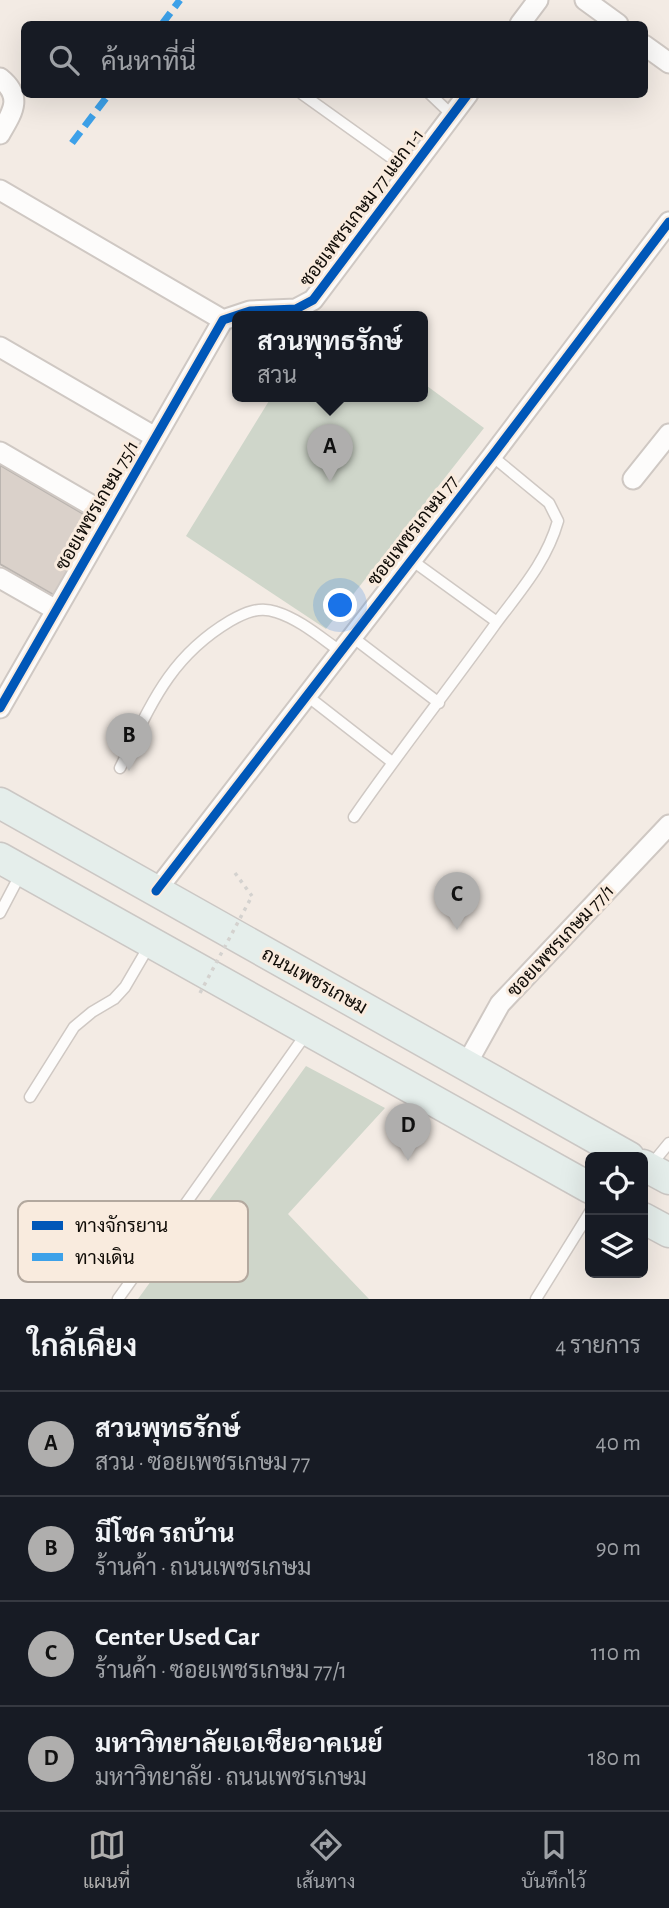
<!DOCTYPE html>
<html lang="th">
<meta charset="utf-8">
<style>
body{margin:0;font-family:"Alegreya Sans",Sarabun,sans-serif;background:#20242c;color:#f1f3f6}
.controls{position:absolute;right:21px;bottom:21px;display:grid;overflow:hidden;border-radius:10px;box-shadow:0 7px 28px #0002}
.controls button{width:63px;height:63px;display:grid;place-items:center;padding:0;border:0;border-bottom:2px solid #363941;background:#171b24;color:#f1f3f6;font:35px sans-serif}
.you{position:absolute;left:341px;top:606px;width:24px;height:24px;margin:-18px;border:5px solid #fff;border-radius:50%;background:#1a73e8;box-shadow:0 0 0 10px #1a73e833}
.badge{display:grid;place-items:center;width:46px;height:46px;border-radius:50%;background:#afaead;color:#111;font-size:23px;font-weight:700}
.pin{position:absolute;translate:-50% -58px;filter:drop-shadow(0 2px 4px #0008)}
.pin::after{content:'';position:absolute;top:37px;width:24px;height:21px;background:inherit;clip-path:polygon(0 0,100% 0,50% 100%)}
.popup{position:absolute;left:232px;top:311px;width:196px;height:91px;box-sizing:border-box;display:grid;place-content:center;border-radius:10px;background:#171b24;filter:drop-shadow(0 2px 5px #0005);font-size:23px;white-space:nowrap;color:#9ea1a6}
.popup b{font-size:26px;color:#f1f3f6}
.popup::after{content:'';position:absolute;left:50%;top:100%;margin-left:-14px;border:14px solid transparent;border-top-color:#171b24}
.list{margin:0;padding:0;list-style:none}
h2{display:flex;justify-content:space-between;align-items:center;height:91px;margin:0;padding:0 28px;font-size:30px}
h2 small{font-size:23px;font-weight:400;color:#9ea1a6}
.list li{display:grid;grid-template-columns:46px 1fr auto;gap:21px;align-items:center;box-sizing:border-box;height:105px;padding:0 28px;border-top:2px solid #363941}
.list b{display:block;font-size:26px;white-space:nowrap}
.list p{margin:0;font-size:23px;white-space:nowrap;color:#9ea1a6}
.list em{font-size:23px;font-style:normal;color:#9ea1a6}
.icon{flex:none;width:38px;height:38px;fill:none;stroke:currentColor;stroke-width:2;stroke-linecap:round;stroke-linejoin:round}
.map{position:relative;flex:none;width:669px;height:1299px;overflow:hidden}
.search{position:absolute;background:#171b24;box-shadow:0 7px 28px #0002;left:21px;right:21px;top:21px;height:77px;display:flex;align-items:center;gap:18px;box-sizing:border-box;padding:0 24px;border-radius:10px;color:#9ea1a6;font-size:26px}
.sheet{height:511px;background:#171b24}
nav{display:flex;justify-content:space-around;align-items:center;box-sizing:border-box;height:98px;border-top:2px solid #363941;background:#171b24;font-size:19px;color:#9ea1a6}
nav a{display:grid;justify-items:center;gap:4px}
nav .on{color:#afaead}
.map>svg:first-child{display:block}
.green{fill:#cfd6ca}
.building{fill:#dad1ca;stroke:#bbb5b0;stroke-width:2}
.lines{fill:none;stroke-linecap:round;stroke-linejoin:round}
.service-casing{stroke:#cfc8c3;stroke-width:13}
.minor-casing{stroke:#cfc8c3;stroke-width:23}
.primary-casing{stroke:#cbc7c4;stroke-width:33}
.path{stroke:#d4d2cf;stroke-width:3.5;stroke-dasharray:3.5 5;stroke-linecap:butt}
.service{stroke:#fdfcfb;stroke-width:10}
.minor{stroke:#fdfcfb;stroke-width:19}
.primary{stroke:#e5eeeb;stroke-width:30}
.path-bridge{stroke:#d4d2cf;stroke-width:3.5;stroke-dasharray:3.5 5;stroke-linecap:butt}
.quiet{stroke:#3da1e9;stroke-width:7;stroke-dasharray:14 7;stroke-linecap:butt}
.cycleway-casing{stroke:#f9ebde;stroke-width:13}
.cycleway{stroke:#0057b8;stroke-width:9}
.labels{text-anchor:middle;stroke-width:6;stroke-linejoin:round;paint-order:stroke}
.street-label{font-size:19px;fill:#100c07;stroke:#f9ebde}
.key{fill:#f9ebde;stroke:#b3a89e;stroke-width:2}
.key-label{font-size:19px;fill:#100c07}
</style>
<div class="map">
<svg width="669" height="1299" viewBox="0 0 669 1299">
<rect width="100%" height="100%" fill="#f3ebe4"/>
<path class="green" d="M423 383 484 428 326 629 186 536 272 396H423Z
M306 1066 385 1108 288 1214 369 1299H138Z"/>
<path class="building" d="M0 465 97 522 54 595 0 564Z"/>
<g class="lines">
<g class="service-casing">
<path id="service" d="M302 94 411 172
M430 94 452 115
M410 559 497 622
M351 636 439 703
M306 695 392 762
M120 768C150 707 168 658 230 621 244 613 259 606 276 612 299 619 320 637 340 651
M354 817C399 752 448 690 494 626 519 592 546 563 558 521L549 503 492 456
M0 913 21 873
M30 1097 74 1027 92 1012 114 999 125 987 149 946
M651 1165 669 1143
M118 1299 306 1034
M536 1299 590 1212"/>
</g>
<g class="minor-casing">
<path id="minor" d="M585 0 618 24
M520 24 538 0
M644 45 669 63
M0 78C24 97 12 113 0 134
M0 190 223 320
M223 320 250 311 296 309 313 300 468 94
M0 347 155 437
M0 452 110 516
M633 479 669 434
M0 578 56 610
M0 708 223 320
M156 891 492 456 669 222
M466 1065 500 1004 669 825"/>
</g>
<g class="primary-casing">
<path id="primary" d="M0 803 629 1157
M0 858 590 1188
M643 1165 669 1179
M643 1218 669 1232"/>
</g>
<path class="path" d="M235 873 252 896"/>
<use href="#service" class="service"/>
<use href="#minor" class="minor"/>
<use href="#primary" class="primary"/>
<path class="path-bridge" d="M200 993 252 896"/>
<path class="quiet" d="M162 24 180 0
M72 143 109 94"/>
<g class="cycleway-casing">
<path id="cycleway" d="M0 708 223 320 250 311 296 309 313 300 468 94
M156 891 492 456 669 222"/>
</g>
<use href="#cycleway" class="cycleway"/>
</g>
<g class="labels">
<g class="street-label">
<text transform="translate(361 207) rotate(-53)" y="7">ซอยเพชรเกษม 77 แยก 1-1</text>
<text transform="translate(96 505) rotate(-60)" y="7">ซอยเพชรเกษม 75/1</text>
<text transform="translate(412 530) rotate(-52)" y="7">ซอยเพชรเกษม 77</text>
<text transform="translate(560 940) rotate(-47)" y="7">ซอยเพชรเกษม 77/1</text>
<text transform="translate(315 980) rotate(29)" y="7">ถนนเพชรเกษม</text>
</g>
</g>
<rect x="18" y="1201" width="230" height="81" rx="10" class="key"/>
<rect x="32" y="1221" width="31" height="9" fill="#0057b8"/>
<rect x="32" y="1253" width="31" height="8" fill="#3da1e9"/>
<g class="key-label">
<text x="75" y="1232">ทางจักรยาน</text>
<text x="75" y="1264">ทางเดิน</text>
</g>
</svg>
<div class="controls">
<button><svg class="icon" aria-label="locate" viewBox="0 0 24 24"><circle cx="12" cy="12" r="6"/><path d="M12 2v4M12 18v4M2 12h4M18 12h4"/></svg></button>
<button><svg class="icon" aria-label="layers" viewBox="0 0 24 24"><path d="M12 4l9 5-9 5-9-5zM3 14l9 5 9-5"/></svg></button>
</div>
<div class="you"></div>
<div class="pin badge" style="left:330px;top:482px">A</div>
<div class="popup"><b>สวนพุทธรักษ์</b>สวน</div>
<div class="pin badge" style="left:129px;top:771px">B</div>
<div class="pin badge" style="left:457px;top:930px">C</div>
<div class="pin badge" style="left:408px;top:1161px">D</div>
<div class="search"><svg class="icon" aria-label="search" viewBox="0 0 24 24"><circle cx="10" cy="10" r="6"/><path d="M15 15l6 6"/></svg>ค้นหาที่นี่</div>
</div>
<section class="sheet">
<h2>ใกล้เคียง<small>4 รายการ</small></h2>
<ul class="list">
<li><span class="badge">A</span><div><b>สวนพุทธรักษ์</b><p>สวน · ซอยเพชรเกษม 77</p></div><em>40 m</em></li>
<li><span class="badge">B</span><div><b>มีโชค รถบ้าน</b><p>ร้านค้า · ถนนเพชรเกษม</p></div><em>90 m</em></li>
<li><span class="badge">C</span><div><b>Center Used Car</b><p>ร้านค้า · ซอยเพชรเกษม 77/1</p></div><em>110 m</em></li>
<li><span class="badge">D</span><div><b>มหาวิทยาลัยเอเชียอาคเนย์</b><p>มหาวิทยาลัย · ถนนเพชรเกษม</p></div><em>180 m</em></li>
</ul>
</section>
<nav>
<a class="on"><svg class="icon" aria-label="map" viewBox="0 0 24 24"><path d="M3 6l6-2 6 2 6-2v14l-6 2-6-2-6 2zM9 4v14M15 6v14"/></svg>แผนที่</a>
<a><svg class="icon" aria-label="directions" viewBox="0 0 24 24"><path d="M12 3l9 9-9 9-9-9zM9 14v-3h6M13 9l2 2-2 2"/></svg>เส้นทาง</a>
<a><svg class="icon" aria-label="saved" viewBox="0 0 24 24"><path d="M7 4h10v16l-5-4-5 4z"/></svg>บันทึกไว้</a>
</nav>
